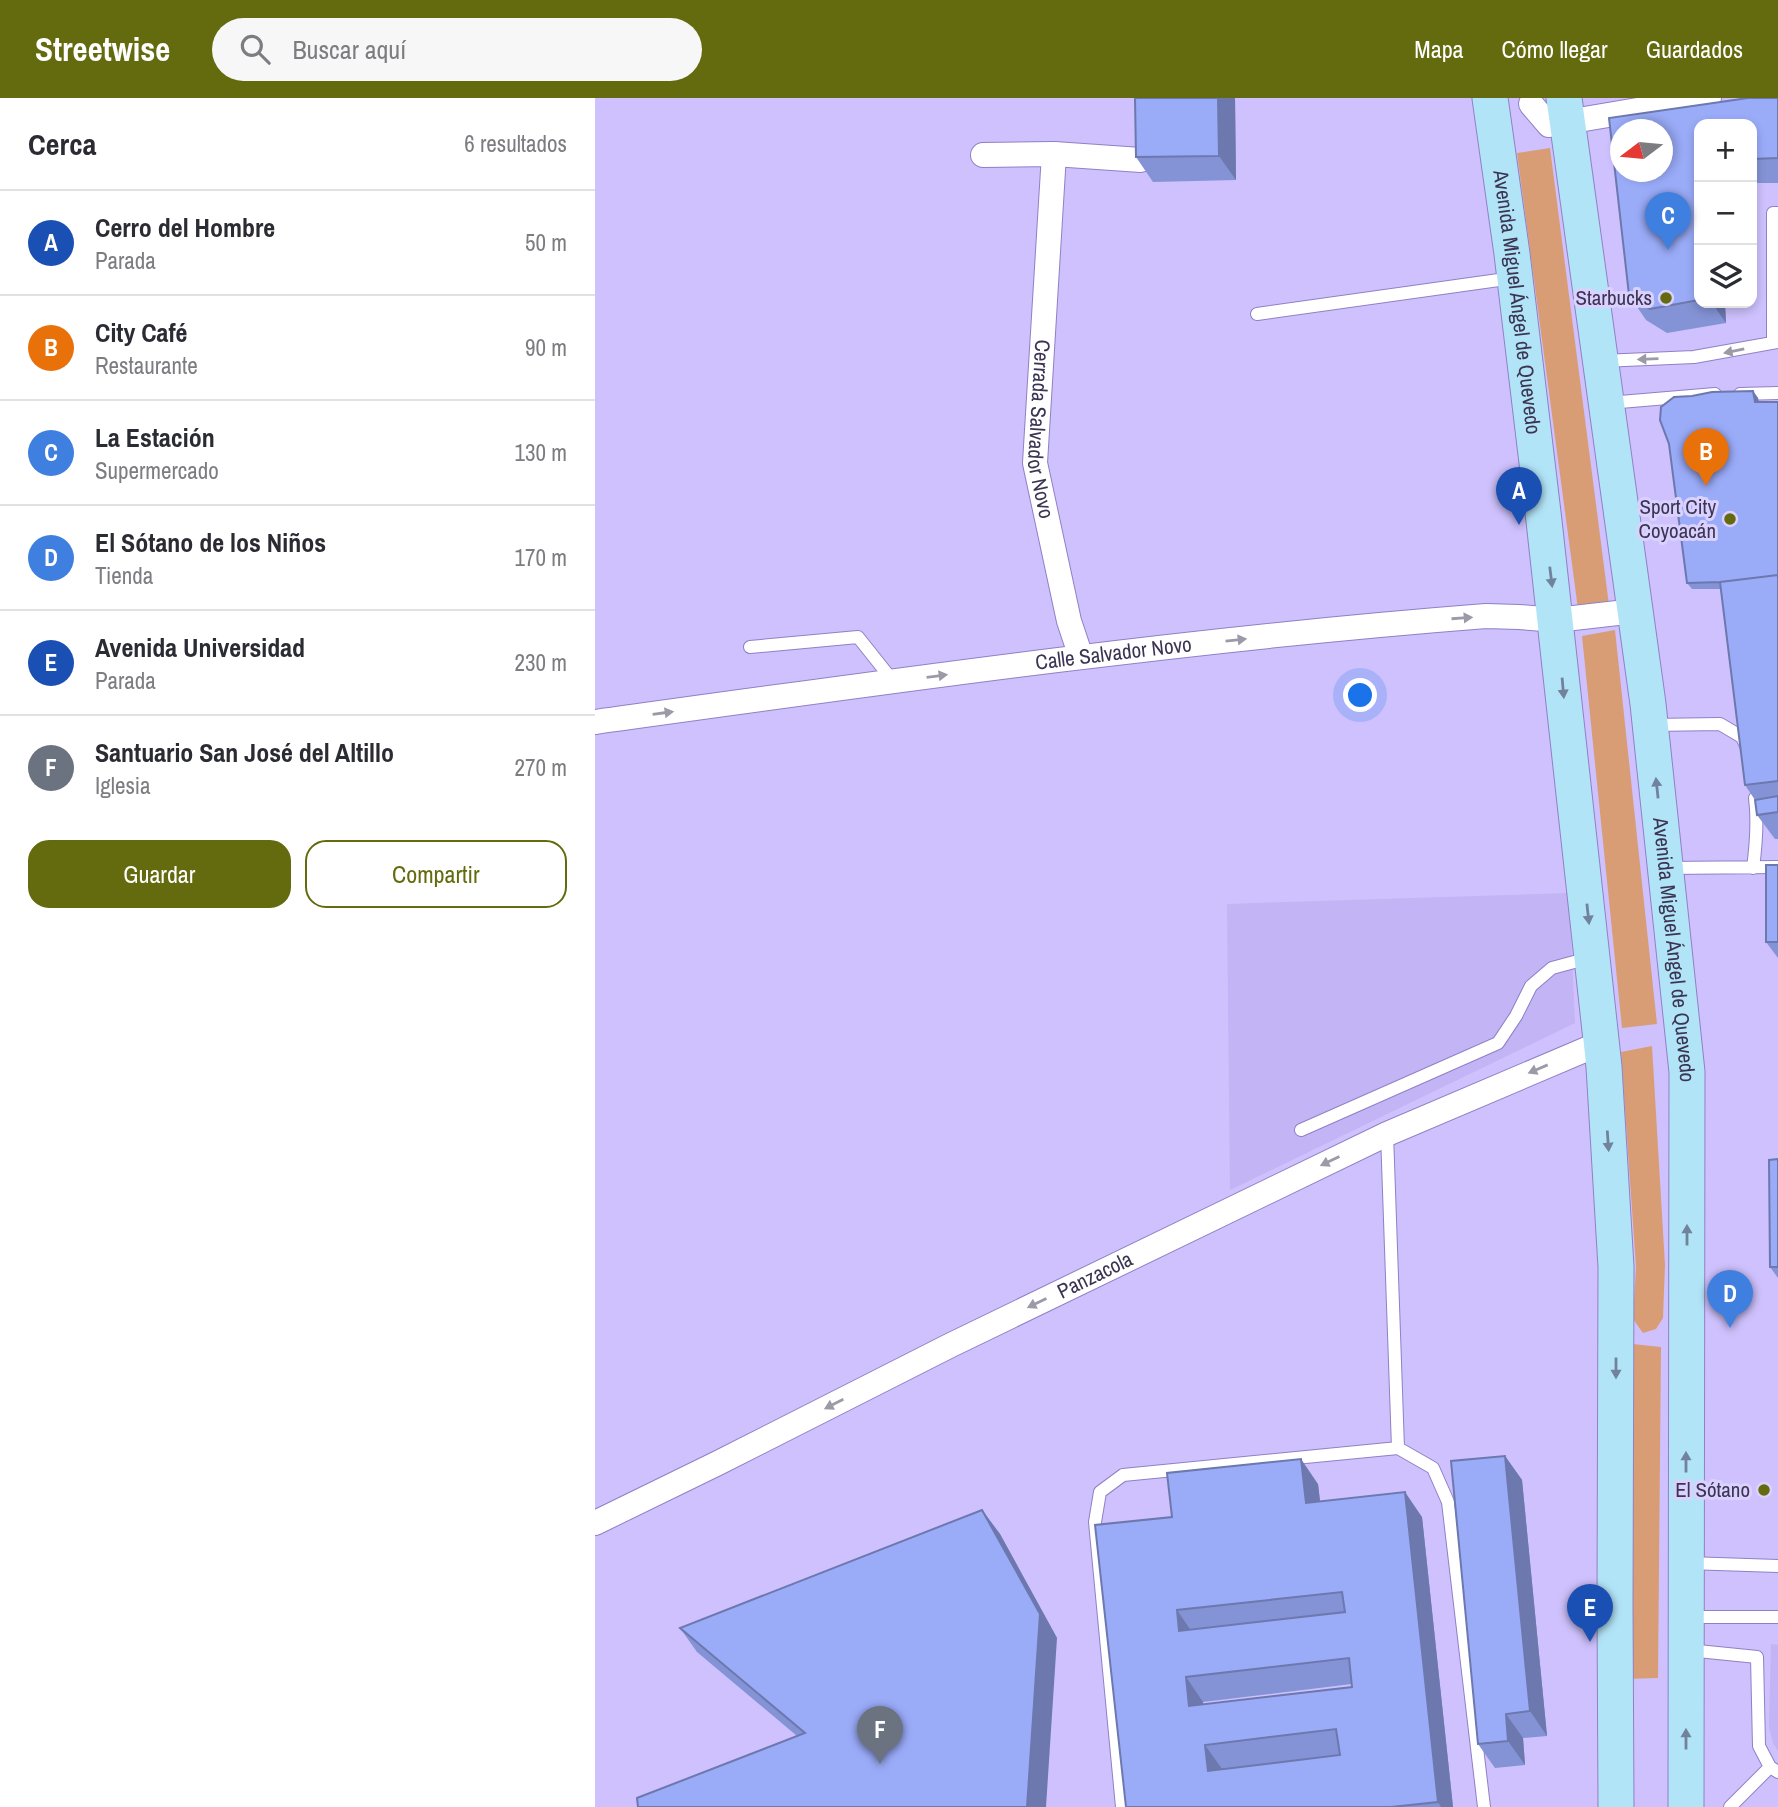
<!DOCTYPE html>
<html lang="es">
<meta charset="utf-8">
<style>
body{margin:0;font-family:"Archivo Narrow",sans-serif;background:#f7f7f7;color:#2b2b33}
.controls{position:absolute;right:21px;top:21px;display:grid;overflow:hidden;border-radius:14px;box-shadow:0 4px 10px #0003}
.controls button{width:63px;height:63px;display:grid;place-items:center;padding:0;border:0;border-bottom:2px solid #e1e1e2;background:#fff;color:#2b2b33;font:35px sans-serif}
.compass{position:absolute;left:1015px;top:21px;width:63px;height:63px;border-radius:50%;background:#fff;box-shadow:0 4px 10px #0003;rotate:254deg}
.you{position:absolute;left:766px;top:598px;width:24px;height:24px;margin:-18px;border:5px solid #fff;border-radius:50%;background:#1a73e8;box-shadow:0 0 0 10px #1a73e833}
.badge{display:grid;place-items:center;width:46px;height:46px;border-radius:50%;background:#646b0e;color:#fff;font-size:23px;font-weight:700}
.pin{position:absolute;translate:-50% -58px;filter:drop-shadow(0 2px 4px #0008)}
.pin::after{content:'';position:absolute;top:37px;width:24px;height:21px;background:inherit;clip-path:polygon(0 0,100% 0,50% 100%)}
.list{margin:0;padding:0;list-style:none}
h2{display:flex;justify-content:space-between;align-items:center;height:91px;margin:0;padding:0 28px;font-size:30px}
h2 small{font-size:23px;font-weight:400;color:#7c7c81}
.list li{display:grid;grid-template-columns:46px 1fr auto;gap:21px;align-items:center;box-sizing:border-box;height:105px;padding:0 28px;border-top:2px solid #e1e1e2}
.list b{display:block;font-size:26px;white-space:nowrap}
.list p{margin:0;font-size:23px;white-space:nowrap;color:#7c7c81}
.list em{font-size:23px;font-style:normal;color:#7c7c81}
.actions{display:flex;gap:14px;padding:21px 28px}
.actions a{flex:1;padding:16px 0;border:2px solid #646b0e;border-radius:21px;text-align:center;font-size:24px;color:#646b0e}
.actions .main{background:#646b0e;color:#fff}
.icon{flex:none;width:38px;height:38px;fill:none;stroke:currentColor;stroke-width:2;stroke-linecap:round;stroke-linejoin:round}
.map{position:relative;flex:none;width:1183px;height:1709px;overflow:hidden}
header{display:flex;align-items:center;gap:42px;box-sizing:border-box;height:98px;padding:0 35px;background:#646b0e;color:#fff}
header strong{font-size:33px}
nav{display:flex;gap:38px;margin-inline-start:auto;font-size:24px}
.search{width:490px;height:63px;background:#f7f7f7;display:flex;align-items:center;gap:18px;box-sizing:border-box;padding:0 24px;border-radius:38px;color:#7c7c81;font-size:26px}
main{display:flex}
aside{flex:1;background:#fff}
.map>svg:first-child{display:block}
.built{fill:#c2b4f5}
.green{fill:#d99d76}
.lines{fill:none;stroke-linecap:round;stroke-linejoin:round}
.lane-casing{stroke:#9080c5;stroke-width:14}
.street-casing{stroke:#9080c5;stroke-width:26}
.secondary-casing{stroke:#9080c5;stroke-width:37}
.lane{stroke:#fff;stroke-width:12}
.street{stroke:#fff;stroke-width:24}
.secondary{stroke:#b2e4f7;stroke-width:35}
.wall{fill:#8493d5;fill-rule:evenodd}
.shaded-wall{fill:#6c78ae}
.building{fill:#9aabf8;stroke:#6c78ae;stroke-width:2;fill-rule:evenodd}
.oneway{fill:#9d9aa8}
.oneway2{fill:#71839c}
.poi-dot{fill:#646b0e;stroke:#dad1fe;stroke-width:2.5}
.labels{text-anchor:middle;stroke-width:6;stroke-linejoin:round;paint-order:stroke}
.poi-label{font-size:21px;fill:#3b3452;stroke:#dad1fe;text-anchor:end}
.street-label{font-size:21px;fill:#3b3452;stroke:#dad1fe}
</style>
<header>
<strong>Streetwise</strong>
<div class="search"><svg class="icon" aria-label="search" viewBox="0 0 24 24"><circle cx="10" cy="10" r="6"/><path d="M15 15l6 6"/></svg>Buscar aquí</div>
<nav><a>Mapa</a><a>Cómo llegar</a><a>Guardados</a></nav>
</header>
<main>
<aside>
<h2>Cerca<small>6 resultados</small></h2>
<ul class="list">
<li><span class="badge" style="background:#1a4fb4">A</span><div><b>Cerro del Hombre</b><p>Parada</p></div><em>50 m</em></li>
<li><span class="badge" style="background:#e8710a">B</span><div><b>City Café</b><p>Restaurante</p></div><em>90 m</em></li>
<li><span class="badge" style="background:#3f7fe0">C</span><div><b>La Estación</b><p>Supermercado</p></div><em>130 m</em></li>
<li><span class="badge" style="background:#3f7fe0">D</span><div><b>El Sótano de los Niños</b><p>Tienda</p></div><em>170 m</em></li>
<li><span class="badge" style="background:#1a4fb4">E</span><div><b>Avenida Universidad</b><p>Parada</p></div><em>230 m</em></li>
<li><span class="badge" style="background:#6b7280">F</span><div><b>Santuario San José del Altillo</b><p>Iglesia</p></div><em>270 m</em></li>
</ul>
<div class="actions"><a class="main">Guardar</a><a>Compartir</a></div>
</aside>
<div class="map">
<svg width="1183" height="1709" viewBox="0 0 1183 1709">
<rect width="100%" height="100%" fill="#cec1fd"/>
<path class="built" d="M974 795 980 925 635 1092 632 806Z
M1176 1546 1183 1547V1653L1178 1645 1174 1629Z"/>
<path class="green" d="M955 50 1014 507 983 511 922 55Z
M1020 532 1062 926 1027 930 987 538Z
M1057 948 1070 1167 1068 1220 1061 1231 1048 1235 1038 1221 1041 1169 1026 954Z
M1038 1246 1066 1249 1063 1580 1032 1581Z"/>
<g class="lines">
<g class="lane-casing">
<path id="lane" d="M662 216 918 180
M1178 244V115H1183
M1007 263 1099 259 1183 244
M1145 296 1183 295
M1013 305 1120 296
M155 549 263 539 298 583
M1057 627 1125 626 1147 639 1151 648
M1071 770 1183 769
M1158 770C1161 747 1163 723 1160 700
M706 1032 903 945 921 918 936 888 957 870 994 860
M792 1036 803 1350
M1092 1465 1183 1468
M1092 1519H1183
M1093 1552 1162 1559 1164 1648 1175 1669
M527 1709 500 1424 505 1394 528 1377 803 1350 838 1370 853 1404 889 1709
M1135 1709 1175 1669 1183 1674"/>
</g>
<g class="street-casing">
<g id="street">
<path d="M936 6 954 27 1114 0"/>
<path id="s1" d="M459 56 440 365 474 523 486 559"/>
<path d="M388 57 459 56 546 62"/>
<path id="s2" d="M0 624C296 583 593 541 891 518L924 519 961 522 1040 513"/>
<path id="s3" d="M0 1425 123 1365 356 1247 792 1036 1006 945"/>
</g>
</g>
<g class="secondary-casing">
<g id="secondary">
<path id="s4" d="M895 0 917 156 949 423 1009 969 1021 1169 1020 1508 1021 1709"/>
<path id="s5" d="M969 0 1053 606 1092 974 1091 1709"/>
</g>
</g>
<use href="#lane" class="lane"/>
<use href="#street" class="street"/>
<use href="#secondary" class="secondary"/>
</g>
<path class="wall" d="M640 0 641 82 558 84 541 59Z
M1183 0V85H1157V26H1104V205H1130L1131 225 1072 235 1051 222 1034 197 1014 20Z
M1158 293 1163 300 1164 304H1183V741H1180L1162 717 1160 702 1150 687 1126 491H1097L1092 485Z
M1183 767V860L1171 844Z
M1183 1061V1180L1175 1169Z
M910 1358 927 1382 952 1638 928 1640 930 1667 900 1670 883 1646Z
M723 1386 725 1403 827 1419 858 1709H531L577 1419ZM757 1586V1589L608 1606V1604Z
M387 1412 405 1436 462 1540 202 1638 102 1554 85 1530Z"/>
<path class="shaded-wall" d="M623 0H640L641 82 624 58Z
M1117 205H1130L1131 225Z
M1158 293 1163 300 1165 311 1160 304Z
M910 1358 927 1382 952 1638 935 1613Z
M706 1361 723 1386 728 1429 711 1405Z
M810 1394 827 1419 858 1709H846L843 1704Z
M387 1412 405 1436 462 1540 451 1709H432Z
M582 1512 599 1537 584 1533Z
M591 1579 608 1604 611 1633 594 1608Z
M911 1616 928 1640 930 1667 913 1643Z
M610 1647 627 1671 613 1673Z"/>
<path class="building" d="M540 0H623L624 58 541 59Z
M1153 0H1183V60L1157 61V26H1104V202L1055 211 1034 197 1014 20ZM1026 32H1068V74H1026Z
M1158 293 1160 304H1183V477L1125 484 1092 485 1074 346 1065 322 1066 309 1079 299 1097 298 1117 294Z
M1183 477V683L1150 687 1125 484Z
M1183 698V714L1162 717 1160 702Z
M1171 767H1183V844H1171Z
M1183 1061V1169H1175L1174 1062Z
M910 1358 935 1613 911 1616 913 1643 883 1646 856 1363Z
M706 1361 711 1405 810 1394 843 1704 796 1709H531L500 1427 577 1419 572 1375ZM747 1494 750 1514 584 1533 582 1512ZM754 1560 757 1589 594 1608 591 1579ZM741 1631 745 1657 613 1673 610 1647Z
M387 1412 445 1516 432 1709H43L42 1700 210 1635 85 1530Z"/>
<defs><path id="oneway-solid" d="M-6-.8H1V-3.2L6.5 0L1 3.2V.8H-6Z" transform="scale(1.75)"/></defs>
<g class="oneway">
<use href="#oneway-solid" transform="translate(1139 253) rotate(168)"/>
<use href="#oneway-solid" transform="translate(1053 261) rotate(178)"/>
<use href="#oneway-solid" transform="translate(867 520) rotate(-4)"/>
<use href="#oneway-solid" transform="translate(641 542) rotate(-6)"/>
<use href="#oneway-solid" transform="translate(342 578) rotate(-7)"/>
<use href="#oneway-solid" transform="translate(68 615) rotate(-8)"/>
<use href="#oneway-solid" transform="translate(943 971) rotate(157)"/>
<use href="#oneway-solid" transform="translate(735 1063) rotate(154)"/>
<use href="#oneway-solid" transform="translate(442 1205) rotate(154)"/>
<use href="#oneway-solid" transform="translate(239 1306) rotate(153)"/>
</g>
<g class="oneway2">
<use href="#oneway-solid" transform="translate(956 479) rotate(83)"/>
<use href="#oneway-solid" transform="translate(968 590) rotate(85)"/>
<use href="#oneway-solid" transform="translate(1062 690) rotate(-96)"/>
<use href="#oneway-solid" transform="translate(993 816) rotate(84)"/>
<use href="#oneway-solid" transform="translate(1013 1043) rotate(86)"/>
<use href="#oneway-solid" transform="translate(1092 1137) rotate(-90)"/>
<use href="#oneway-solid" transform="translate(1021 1270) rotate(90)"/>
<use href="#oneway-solid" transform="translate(1091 1364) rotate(-90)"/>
<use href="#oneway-solid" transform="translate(1091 1641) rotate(-90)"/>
</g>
<g class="poi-dot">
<circle cx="1071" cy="200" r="7"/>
<circle cx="1135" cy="421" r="7"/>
<circle cx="1169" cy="1392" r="7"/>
</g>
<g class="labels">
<g class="poi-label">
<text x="1057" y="207">Starbucks</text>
<text x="1121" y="416">Sport City<tspan x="1121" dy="24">Coyoacán</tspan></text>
<text x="1155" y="1399">El Sótano</text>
</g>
<g class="street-label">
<text dy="7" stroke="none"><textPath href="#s4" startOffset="206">Avenida Miguel Ángel de Quevedo</textPath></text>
<text dy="7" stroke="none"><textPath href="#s1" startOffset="276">Cerrada Salvador Novo</textPath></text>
<text dy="7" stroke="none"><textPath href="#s2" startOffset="523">Calle Salvador Novo</textPath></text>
<text dy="7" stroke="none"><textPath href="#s5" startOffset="859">Avenida Miguel Ángel de Quevedo</textPath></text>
<text dy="7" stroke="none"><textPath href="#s3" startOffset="558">Panzacola</textPath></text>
</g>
</g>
</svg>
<div class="controls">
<button>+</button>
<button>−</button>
<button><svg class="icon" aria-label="layers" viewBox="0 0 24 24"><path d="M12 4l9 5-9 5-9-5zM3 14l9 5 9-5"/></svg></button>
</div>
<svg class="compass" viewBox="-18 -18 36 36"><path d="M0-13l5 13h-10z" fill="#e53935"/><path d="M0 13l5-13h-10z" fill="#7c7c81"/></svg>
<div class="you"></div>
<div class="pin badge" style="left:924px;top:427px;background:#1a4fb4">A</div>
<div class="pin badge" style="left:1111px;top:388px;background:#e8710a">B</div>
<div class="pin badge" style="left:1073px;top:152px;background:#3f7fe0">C</div>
<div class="pin badge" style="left:1135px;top:1230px;background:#3f7fe0">D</div>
<div class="pin badge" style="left:995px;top:1544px;background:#1a4fb4">E</div>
<div class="pin badge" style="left:285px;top:1666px;background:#6b7280">F</div>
</div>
</main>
